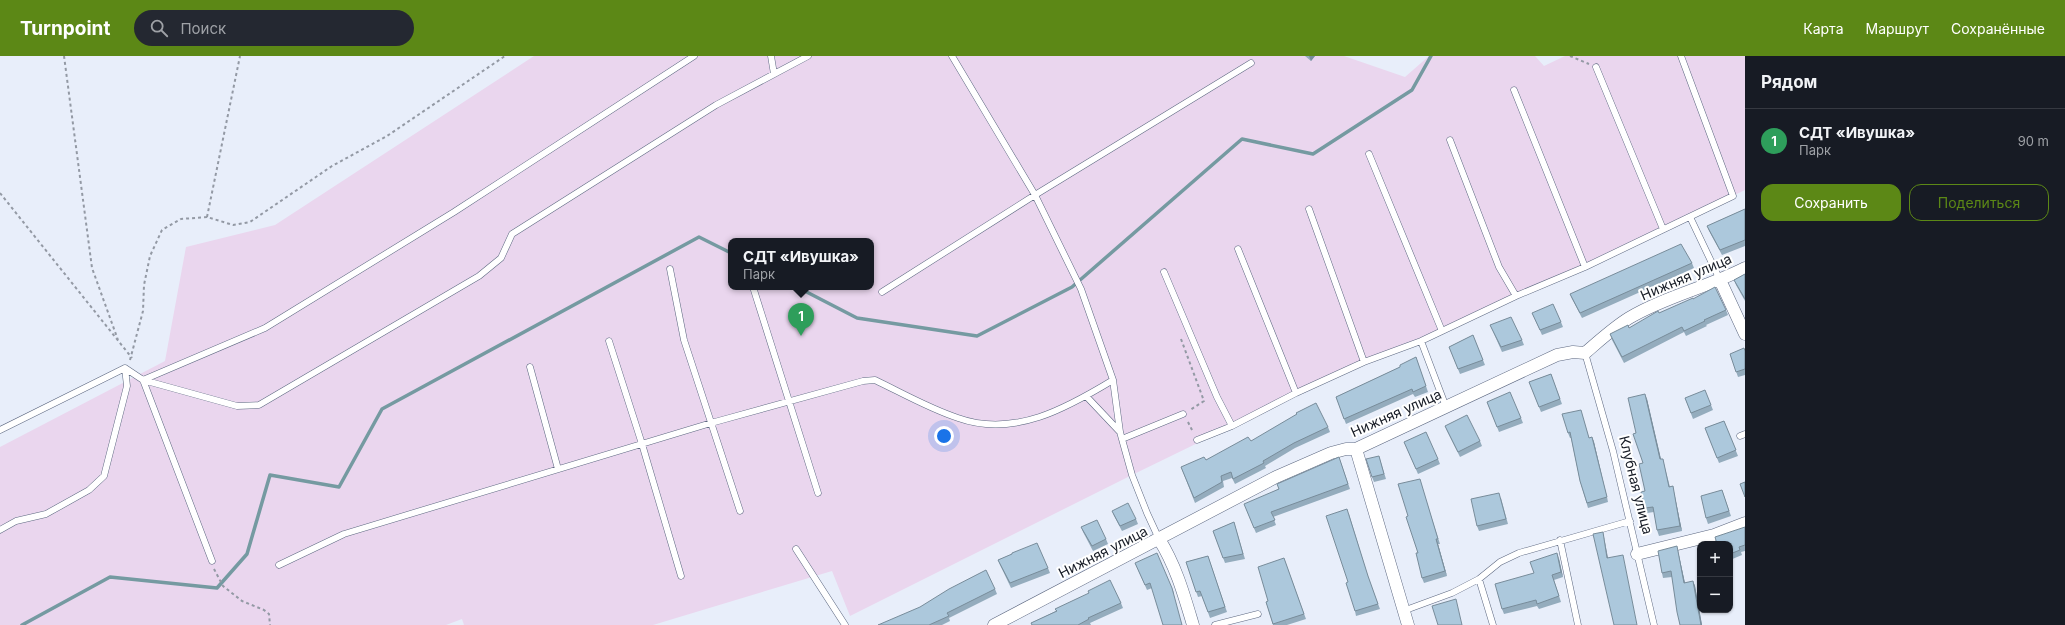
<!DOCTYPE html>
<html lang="ru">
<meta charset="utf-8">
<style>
body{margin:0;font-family:Inter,sans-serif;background:#242831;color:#f1f3f6}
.controls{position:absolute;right:12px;bottom:12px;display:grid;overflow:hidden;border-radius:8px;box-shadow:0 1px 3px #0004}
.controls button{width:36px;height:36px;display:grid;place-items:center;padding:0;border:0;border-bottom:1px solid #363941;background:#171b24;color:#f1f3f6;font:20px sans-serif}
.you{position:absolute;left:944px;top:380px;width:14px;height:14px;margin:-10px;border:3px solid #fff;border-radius:50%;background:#1a73e8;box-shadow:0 0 0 6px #1a73e833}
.badge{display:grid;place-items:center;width:26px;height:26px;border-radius:50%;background:#5c8816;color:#fff;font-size:13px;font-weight:700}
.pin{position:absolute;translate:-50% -33px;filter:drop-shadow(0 1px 2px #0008)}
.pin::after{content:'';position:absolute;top:21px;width:14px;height:12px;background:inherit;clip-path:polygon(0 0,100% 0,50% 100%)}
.popup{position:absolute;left:728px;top:182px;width:146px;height:52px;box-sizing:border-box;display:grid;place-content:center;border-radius:8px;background:#171b24;filter:drop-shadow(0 1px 3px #0005);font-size:13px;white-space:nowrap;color:#9ea1a6}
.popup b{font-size:15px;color:#f1f3f6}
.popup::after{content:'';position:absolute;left:50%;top:100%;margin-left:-8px;border:8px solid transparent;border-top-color:#171b24}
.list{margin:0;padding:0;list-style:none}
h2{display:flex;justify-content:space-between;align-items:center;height:52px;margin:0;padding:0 16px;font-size:17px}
h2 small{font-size:13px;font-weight:400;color:#9ea1a6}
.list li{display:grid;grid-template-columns:26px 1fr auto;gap:12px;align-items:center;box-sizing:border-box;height:64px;padding:0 16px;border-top:1px solid #363941}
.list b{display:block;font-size:15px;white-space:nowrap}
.list p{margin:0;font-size:13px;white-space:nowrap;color:#9ea1a6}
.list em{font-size:13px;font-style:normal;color:#9ea1a6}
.actions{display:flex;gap:8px;padding:12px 16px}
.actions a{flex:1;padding:9px 0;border:1px solid #5c8816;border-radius:12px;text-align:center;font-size:14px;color:#5c8816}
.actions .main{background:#5c8816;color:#fff}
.icon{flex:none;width:22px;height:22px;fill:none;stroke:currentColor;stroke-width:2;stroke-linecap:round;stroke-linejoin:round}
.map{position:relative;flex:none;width:1745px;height:569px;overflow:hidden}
header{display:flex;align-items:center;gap:24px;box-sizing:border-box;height:56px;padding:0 20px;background:#5c8816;color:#fff}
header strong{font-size:19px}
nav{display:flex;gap:22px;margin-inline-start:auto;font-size:14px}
.search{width:280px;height:36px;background:#242831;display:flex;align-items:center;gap:10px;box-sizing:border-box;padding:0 14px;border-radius:22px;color:#9ea1a6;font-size:15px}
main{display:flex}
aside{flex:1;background:#171b24}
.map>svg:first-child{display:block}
.green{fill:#ead6ee;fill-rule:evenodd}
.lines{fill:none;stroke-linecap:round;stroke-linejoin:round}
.stream{stroke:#759aa1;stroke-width:3.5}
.service-casing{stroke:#5d6881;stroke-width:7}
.minor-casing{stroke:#5d6881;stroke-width:13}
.path{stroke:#9399a4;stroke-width:2;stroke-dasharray:3 3;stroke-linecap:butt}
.service{stroke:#fff;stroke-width:6}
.minor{stroke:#fff;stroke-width:12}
.wall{fill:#94acbd}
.shaded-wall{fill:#788c9a}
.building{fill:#acc8dc;stroke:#788c9a}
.labels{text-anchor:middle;stroke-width:4;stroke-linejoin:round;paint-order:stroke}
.street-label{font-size:14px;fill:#171c26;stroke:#fff}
</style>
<header>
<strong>Turnpoint</strong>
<div class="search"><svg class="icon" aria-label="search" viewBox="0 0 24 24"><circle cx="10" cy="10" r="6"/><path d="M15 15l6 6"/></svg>Поиск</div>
<nav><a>Карта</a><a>Маршрут</a><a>Сохранённые</a></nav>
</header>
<main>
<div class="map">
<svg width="1745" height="569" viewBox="0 0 1745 569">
<rect width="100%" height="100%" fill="#e8eefa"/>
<path class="green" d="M534 0H1344L1405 21 1429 0H1535L1544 10 1565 0H1745V134L1585 211 1421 285 1364 306 1132 419 850 560 832 515 653 569H464L462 563 446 569H0V391L165 305 186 191 275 169ZM731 185H871V231H731Z"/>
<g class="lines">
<path class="stream" d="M797 231 857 262 977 280 1072 231 1242 83 1313 98 1412 34 1431 0
M22 569 110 521 217 532 247 498 270 419 339 431 382 353 699 181 731 197"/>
<g class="service-casing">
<path id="service" d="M771 0 774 18
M952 0 1035 139 1081 233 1113 324 1120 376 1132 419 1147 457 1159 483
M1596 11 1663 173
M1514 34 1585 211
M1450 84 1499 211 1516 240
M1369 98 1442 275
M1309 153 1364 306
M1690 161 1720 224
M1238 193 1296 337
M670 213 684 284 740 455
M1164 216 1217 341 1232 370
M753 231 818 437
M882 236 1035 139 1251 7
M609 285 642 388 681 520
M1421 285 1446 351
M1585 297 1613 395 1654 569
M530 311 558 413
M1086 340 1120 376
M0 374 125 312 143 324 237 350 259 349 479 220 501 202 512 178 716 49 808 0
M1740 380 1745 378
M1122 383 1183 358
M1197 384 1232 370 1296 337 1364 306 1421 285 1516 240 1585 211 1733 140 1681 0
M0 474 16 465 46 458 89 434 104 420 127 330 125 312
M1560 484 1578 569
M796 493 845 569
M212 505 143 324 265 272 454 156 694 0
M279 509 344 478 711 367 863 325 875 324C902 337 930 353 958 362 1014 382 1067 352 1113 324
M1479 523 1493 569
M1403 555 1452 537 1479 523 1500 506 1519 497 1630 465
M1215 569 1258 558"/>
</g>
<g class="minor-casing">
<path id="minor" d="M1720 224 1745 278
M1356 393 1408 569
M1159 483C1176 510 1184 539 1193 569
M1637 498 1714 479 1745 467
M994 569 1276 421 1331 397 1346 393H1356L1557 299 1573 296 1585 297C1599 285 1613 272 1629 262 1664 241 1708 231 1745 212"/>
</g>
<path class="path" d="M64 0 92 212 118 284
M1570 0 1589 8
M0 137 132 302
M207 161 240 0
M1181 283 1204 345 1190 354
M130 304 143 255 144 229 150 200 162 174 181 163 207 161 233 169 250 166 332 110 387 80 505 0
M1188 366 1193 376
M214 513 223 530 242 545 264 554 269 558 270 569"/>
<use href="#service" class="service"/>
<use href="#minor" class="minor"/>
</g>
<path class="wall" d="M1305 0H1315L1311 5Z
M1745 153V190L1722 199 1709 175 1707 170Z
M1692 207 1694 212 1582 262 1572 243 1570 238Z
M1745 218V245L1736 229 1734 224Z
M1693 243 1726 254 1728 259 1706 269 1707 270 1686 280 1684 276 1624 307 1612 284 1610 278 1629 272 1659 257Z
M1532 257 1561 266 1563 271 1542 279Z
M1490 269 1522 284 1524 289 1502 296Z
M1473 279 1485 309 1460 318 1449 291Z
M1745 295V319L1738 321 1730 298Z
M1416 301 1428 336 1415 341 1413 338 1346 368 1336 341 1400 311Z
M1551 318 1562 348 1541 356 1529 326Z
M1685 342 1711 349 1713 354 1693 363Z
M1647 343 1661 403H1663L1664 408 1670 431 1673 430 1674 436 1682 475 1659 480 1657 474 1654 456 1647 457 1645 452V435L1643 407 1636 377Z
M1487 346 1521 362 1523 367 1499 376Z
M1582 359 1589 382 1592 381 1594 386 1608 446 1588 452 1580 425 1571 382H1570L1568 377Z
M1724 365 1738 400 1719 407 1705 372Z
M1445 370 1480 385 1482 390 1460 401 1447 375Z
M1328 371 1330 376 1295 392 1265 410 1266 412 1235 428 1232 422 1223 425 1224 431 1195 447 1181 411 1206 404 1251 385Z
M1404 386 1438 403 1440 408 1418 418Z
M1379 400 1386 423 1374 426 1372 421Z
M1339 401 1350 433 1273 461 1276 469 1256 477 1246 453 1278 433Z
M1421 428 1440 488H1438L1447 520 1424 527 1422 522 1418 497 1408 460Z
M1722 434 1731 460 1708 468 1706 462Z
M1501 442 1508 468 1479 475 1477 470Z
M1112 455 1136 463 1138 468 1122 475 1114 460Z
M1349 458 1369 524 1380 553 1356 560 1355 555 1348 526Z
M1234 466 1245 503 1225 507 1213 475Z
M1081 471 1106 483 1108 488 1093 495 1083 476Z
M1745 471V495L1741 496 1742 499 1730 504V488Z
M1678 495 1685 527 1693 525 1695 530 1702 569H1680L1672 521 1663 522 1662 517Z
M1012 498 1048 512 1050 517 1011 532 1000 509 998 504Z
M1208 500 1227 556 1210 562 1202 540 1198 541 1186 506Z
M1284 502 1306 563 1287 569H1273L1266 546 1268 545Z
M1559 503 1563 521 1554 524 1561 546 1539 553 1537 550 1504 558 1502 553 1534 517Z
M1135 507 1172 532 1174 537 1152 532 1147 534Z
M995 533 997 538 949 562 950 565 942 569H878Z
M1121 547 1123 552 1090 567 1091 569H1032L1031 567 1056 555 1055 553Z"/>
<path class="shaded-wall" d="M1309 0H1315L1311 5Z
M1645 338 1647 343 1662 408 1660 403Z
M1592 381 1594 386 1608 446 1607 441Z
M1673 430 1674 436 1682 475 1680 470Z
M1603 476 1604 481 1609 507 1607 502Z
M1436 483 1438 488 1447 520 1445 515Z
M1677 490 1678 495 1686 532 1684 527Z
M1557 497 1559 503 1563 521 1561 516Z
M1693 525 1695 530 1702 569H1701Z"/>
<path class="building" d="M1745 153V184L1720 194 1707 170Z
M1681 188 1692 207 1580 257 1570 238Z
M1745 218V243L1734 224Z
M1715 231 1726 254 1704 264 1705 265 1684 275 1682 271 1622 301 1610 278 1628 269 1629 272 1658 255 1659 257 1693 242V243Z
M1553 248 1561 266 1540 274 1532 257Z
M1511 261 1522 284 1501 291 1490 269Z
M1473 279 1483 304 1458 313 1449 291Z
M1744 292 1745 295V313L1736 316 1730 298Z
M1416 301 1426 330 1413 336 1412 333 1344 363 1336 341 1400 311V309Z
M1551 318 1560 343 1539 351 1529 326Z
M1705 334 1711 349 1691 357 1685 342Z
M1510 336 1521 362 1497 371 1487 346Z
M1645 338 1660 403H1663L1669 431 1673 430 1680 470 1657 474 1653 451 1645 452 1641 436 1645 435 1639 408 1643 407 1633 378 1636 377 1628 342Z
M1316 347 1328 371 1294 387 1263 405 1264 407 1233 423 1231 416 1221 420 1222 426 1194 442 1181 411 1204 401 1206 404 1248 381 1251 385 1297 358 1296 357Z
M1581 354 1589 382 1592 381 1607 441 1587 447 1580 425 1570 376 1568 377 1562 358Z
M1467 359 1480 385 1458 396 1445 370Z
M1724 365 1736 394 1717 402 1705 372Z
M1426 376 1438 403 1416 413 1404 386Z
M1379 400 1384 418 1372 421 1366 403Z
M1339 401 1348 428 1271 456 1275 464 1254 472 1244 448 1279 433 1277 428Z
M1420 423 1438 483H1436L1445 515 1422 522 1416 497H1418L1406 461 1408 460 1398 428Z
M1745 426V441L1740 428Z
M1722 434 1729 455 1706 462 1701 440Z
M1499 437 1506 463 1477 470 1471 443Z
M1128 447 1136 463 1120 470 1112 455Z
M1347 453 1368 520 1378 548 1355 555 1346 527 1348 526 1326 460Z
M1097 464 1106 483 1092 490 1081 471Z
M1234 466 1243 498 1223 502 1213 475Z
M1745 471V489L1739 491 1740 494 1730 498V488H1717L1715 481Z
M1603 476 1607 502 1623 499 1637 569H1614L1593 478Z
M1037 487 1048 512 1010 527 998 504 1012 498V497Z
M1677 490 1684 527 1693 525 1701 569H1680L1677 556 1671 515 1662 517 1658 495Z
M1157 497 1172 532 1182 569H1163L1150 527 1145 529 1135 507Z
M1557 497 1561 516 1552 519 1559 540 1537 548 1536 544 1502 553 1495 528 1534 517 1530 506Z
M1208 500 1225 551 1208 556 1200 535 1196 536 1186 506Z
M1284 502 1304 558 1273 568 1266 546 1268 545 1258 511Z
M986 514 995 533 947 557 949 560 929 569H878L920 551 949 533Z
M1110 524 1121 547 1088 562 1089 563 1078 569H1032L1031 567 1057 555 1055 553 1089 537 1088 535Z
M1456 543 1462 569H1438L1432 550Z"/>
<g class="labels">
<g class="street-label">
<text transform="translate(1686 221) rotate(-23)" y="5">Нижняя улица</text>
<text transform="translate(1396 357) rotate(-24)" y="5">Нижняя улица</text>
<text transform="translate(1636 429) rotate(76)" y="5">Клубная улица</text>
<text transform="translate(1103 496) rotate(-27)" y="5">Нижняя улица</text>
</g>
</g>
</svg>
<div class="controls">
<button>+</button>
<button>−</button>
</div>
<div class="you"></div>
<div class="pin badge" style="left:801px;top:280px;background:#2e9e5b">1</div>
<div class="popup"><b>СДТ «Ивушка»</b>Парк</div>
</div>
<aside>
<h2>Рядом<small></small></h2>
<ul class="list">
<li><span class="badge" style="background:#2e9e5b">1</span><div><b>СДТ «Ивушка»</b><p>Парк</p></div><em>90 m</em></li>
</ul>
<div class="actions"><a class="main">Сохранить</a><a>Поделиться</a></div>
</aside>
</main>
